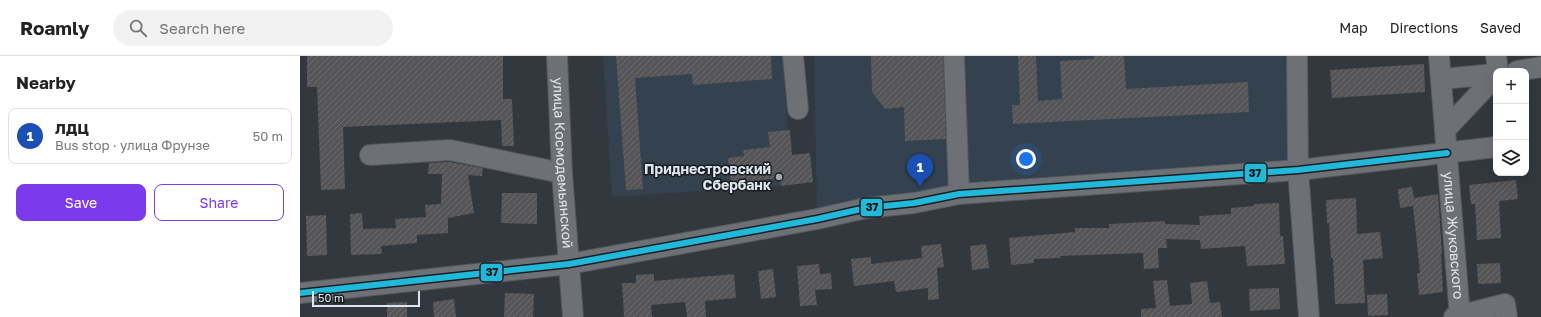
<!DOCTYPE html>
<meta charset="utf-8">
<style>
body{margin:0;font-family:"Golos Text",sans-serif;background:#f2f2f2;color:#222}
.controls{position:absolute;right:12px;top:12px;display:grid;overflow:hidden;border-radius:8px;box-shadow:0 4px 16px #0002}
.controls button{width:36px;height:36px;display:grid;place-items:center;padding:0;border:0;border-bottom:1px solid #e0e0e0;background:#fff;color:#222;font:20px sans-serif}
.scale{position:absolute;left:12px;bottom:10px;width:108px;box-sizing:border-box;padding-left:4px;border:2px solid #e0e6ed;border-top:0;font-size:11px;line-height:14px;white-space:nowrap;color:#e0e6ed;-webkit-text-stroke:3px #1a1e23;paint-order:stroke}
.you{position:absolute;left:726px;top:103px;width:14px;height:14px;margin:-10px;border:3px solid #fff;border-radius:50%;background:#1a73e8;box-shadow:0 0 0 6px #1a73e833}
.badge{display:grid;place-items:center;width:26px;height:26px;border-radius:50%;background:#7c3aed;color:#fff;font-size:13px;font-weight:700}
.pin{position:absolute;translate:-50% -33px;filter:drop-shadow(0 1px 2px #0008)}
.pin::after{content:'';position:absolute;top:21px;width:14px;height:12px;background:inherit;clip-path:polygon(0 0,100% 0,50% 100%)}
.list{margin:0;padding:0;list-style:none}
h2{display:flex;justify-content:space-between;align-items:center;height:52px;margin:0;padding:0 16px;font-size:17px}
h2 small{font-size:13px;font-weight:400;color:#767676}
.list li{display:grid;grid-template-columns:26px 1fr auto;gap:12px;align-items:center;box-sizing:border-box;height:56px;margin:0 8px 8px;padding:0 8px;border:1px solid #e0e0e0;border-radius:8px}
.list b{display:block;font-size:15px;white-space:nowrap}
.list p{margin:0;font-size:13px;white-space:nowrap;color:#767676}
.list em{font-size:13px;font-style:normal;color:#767676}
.actions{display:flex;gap:8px;padding:12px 16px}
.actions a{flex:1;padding:9px 0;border:1px solid #7c3aed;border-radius:8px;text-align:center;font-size:14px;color:#7c3aed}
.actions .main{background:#7c3aed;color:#fff}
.icon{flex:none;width:22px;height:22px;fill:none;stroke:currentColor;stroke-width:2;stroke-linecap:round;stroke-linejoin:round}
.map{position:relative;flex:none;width:1241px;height:261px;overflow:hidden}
header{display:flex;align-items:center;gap:24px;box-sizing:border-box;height:56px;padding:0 20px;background:#fff;border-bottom:1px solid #e0e0e0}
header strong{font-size:19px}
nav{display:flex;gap:22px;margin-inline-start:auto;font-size:14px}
.search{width:280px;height:36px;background:#f2f2f2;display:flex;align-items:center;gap:10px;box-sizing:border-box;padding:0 14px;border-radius:22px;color:#767676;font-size:15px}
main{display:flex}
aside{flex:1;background:#fff}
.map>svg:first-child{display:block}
.built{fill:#34414f}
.building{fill:url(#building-hatch)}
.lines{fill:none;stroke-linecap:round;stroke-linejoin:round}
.minor-casing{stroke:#53575d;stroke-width:22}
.minor{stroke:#6d7175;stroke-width:20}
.bus-1-casing{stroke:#1a1e23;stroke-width:9}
.bus-1{stroke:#20b9da;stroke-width:6}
.poi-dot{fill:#a3a9b0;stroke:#1a1e23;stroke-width:1.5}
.labels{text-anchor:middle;stroke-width:3;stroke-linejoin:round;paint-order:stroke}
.street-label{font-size:14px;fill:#e0e6ed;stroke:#1a1e23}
.poi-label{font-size:14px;font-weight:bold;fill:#e0e6ed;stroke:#1a1e23;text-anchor:end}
.line-badge{stroke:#1a1e23;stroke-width:1.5}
.pale-badge-label{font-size:11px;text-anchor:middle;font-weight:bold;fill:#111}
</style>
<header>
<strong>Roamly</strong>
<div class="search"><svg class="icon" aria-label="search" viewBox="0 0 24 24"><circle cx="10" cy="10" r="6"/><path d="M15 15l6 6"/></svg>Search here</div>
<nav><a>Map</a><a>Directions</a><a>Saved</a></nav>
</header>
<main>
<aside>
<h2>Nearby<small></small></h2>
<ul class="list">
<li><span class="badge" style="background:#1a4fb4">1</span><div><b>ЛДЦ</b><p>Bus stop · улица Фрунзе</p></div><em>50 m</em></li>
</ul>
<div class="actions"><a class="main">Save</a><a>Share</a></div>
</aside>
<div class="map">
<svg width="1241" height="261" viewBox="0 0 1241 261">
<defs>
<pattern id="building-hatch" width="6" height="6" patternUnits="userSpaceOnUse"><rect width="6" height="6" fill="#555456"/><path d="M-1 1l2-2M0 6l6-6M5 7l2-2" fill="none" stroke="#6d6d6f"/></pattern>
</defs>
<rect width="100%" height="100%" fill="#32383e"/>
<path class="built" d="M303 0H483L491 129 312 141Z
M514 0H990L994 108 517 163Z"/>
<path class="building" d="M7 0H203V43H212L214 90H202L201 64 43 71 45 133 21 134 17 31H7Z
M316 0H471L472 23 393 29 392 18 335 22 343 133 326 134Z
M571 0H643L646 83 605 85 604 51 585 53 572 36Z
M718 0H736L738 45 762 43 760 5 794 3V0H824L826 33 948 26 949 56 713 68 712 49H720Z
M1124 8 1125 36 1032 42 1030 14Z
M490 74 492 99 510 97 513 126 481 130 480 122 431 127 428 102 444 100 443 94 470 91 468 76Z
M149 106 183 112 182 120 168 119 174 157 148 162V177L117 179V187L81 190 82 198 51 199 50 158 62 157 63 173 96 172 95 163 126 161 125 149 141 148 142 118H128L129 107Z
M1216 124 1218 143 1199 145 1201 182 1177 184 1175 148H1171L1169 129Z
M1112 131 1114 142 1138 138 1142 197H1141L1143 236 1119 239 1117 217H1120L1113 150 1100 152 1098 133Z
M202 137H237V168L201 167Z
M1056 142 1057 178 1080 176 1083 202 1063 204 1065 247 1035 248 1033 202H1031L1029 167H1027L1026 144Z
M979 147 980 180H983L985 208 947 210 945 190 901 193 900 184 866 183 867 192H858L859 212 844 213 843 197 760 200V202L734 203V207L711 209 709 182 775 176V172H809V168L865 165V168L900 169 899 160 931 158V152L954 150V148Z
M26 159 27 199 7 200 6 160Z
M641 188 644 211 637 212 639 243 628 244V232L596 236 594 225 554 230 551 203 571 201V208L622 202 621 190Z
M686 188 689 212 672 214 670 190Z
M1200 207 1201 227 1178 228 1177 208Z
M519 208 520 218 531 217 532 233 515 234 517 249 500 250 497 210Z
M473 213 476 241 461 243 458 215Z
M354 218V225L434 218 436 242 405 245 406 261H387L385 246 351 249 352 261H324L322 227H336V219Z
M867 224 870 250 892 248 890 227 907 225 910 247 920 246 922 261H841V253L856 252 853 225Z
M979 232 980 253 950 255 949 233Z
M205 237 234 238 233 261H204Z
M1087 238 1088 259 1068 260 1067 239Z
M154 243 156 261H134L133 246Z
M107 246V261H87V247Z"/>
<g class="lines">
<g class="minor-casing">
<g id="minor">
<path id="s1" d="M257 0 262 117 273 261"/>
<path d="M493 0 498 53"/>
<path d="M654 0 659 138"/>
<path d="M997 0 998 114 1009 261"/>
<path id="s2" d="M1139 0 1160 261"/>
<path d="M1196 0 1198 15"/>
<path d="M1217 15 1241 11"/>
<path d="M1141 23 1196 18"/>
<path d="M1146 73 1196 20"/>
<path d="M70 99 150 94 262 117"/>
<path d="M0 237 269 208 517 163 566 152 614 147 659 138 998 114 1196 91"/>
<path d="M1154 261 1205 248 1207 261"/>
</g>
</g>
<use href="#minor" class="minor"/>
<g class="bus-1-casing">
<path id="bus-1" d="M0 237 269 208 517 163 566 152 614 147 659 138 998 114 1147 97"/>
</g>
<use href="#bus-1" class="bus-1"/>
</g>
<circle class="poi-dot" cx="479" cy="121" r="4"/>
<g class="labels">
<g class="street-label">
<text dy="5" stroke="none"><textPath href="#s1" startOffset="107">улица Космодемьянской</textPath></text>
<text dy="5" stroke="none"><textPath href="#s2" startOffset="180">улица Жуковского</textPath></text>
</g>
<g class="poi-label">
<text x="471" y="118">Приднестровский<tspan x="471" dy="16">Сбербанк</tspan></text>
</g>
</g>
<g class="line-badge">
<rect x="944" y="107" width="23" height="20" rx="4" fill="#20b9da"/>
<rect x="560" y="142" width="23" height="19" rx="4" fill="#20b9da"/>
<rect x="180" y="207" width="23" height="19" rx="4" fill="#20b9da"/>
</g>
<g class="pale-badge-label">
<text x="955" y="121">37</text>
<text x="572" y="155">37</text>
<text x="192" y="220">37</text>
</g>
</svg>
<div class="controls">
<button>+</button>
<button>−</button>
<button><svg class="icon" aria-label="layers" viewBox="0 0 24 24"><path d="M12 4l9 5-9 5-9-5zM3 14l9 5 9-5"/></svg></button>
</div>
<div class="scale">50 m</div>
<div class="you"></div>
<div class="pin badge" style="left:620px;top:131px;background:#1a4fb4">1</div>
</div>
</main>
